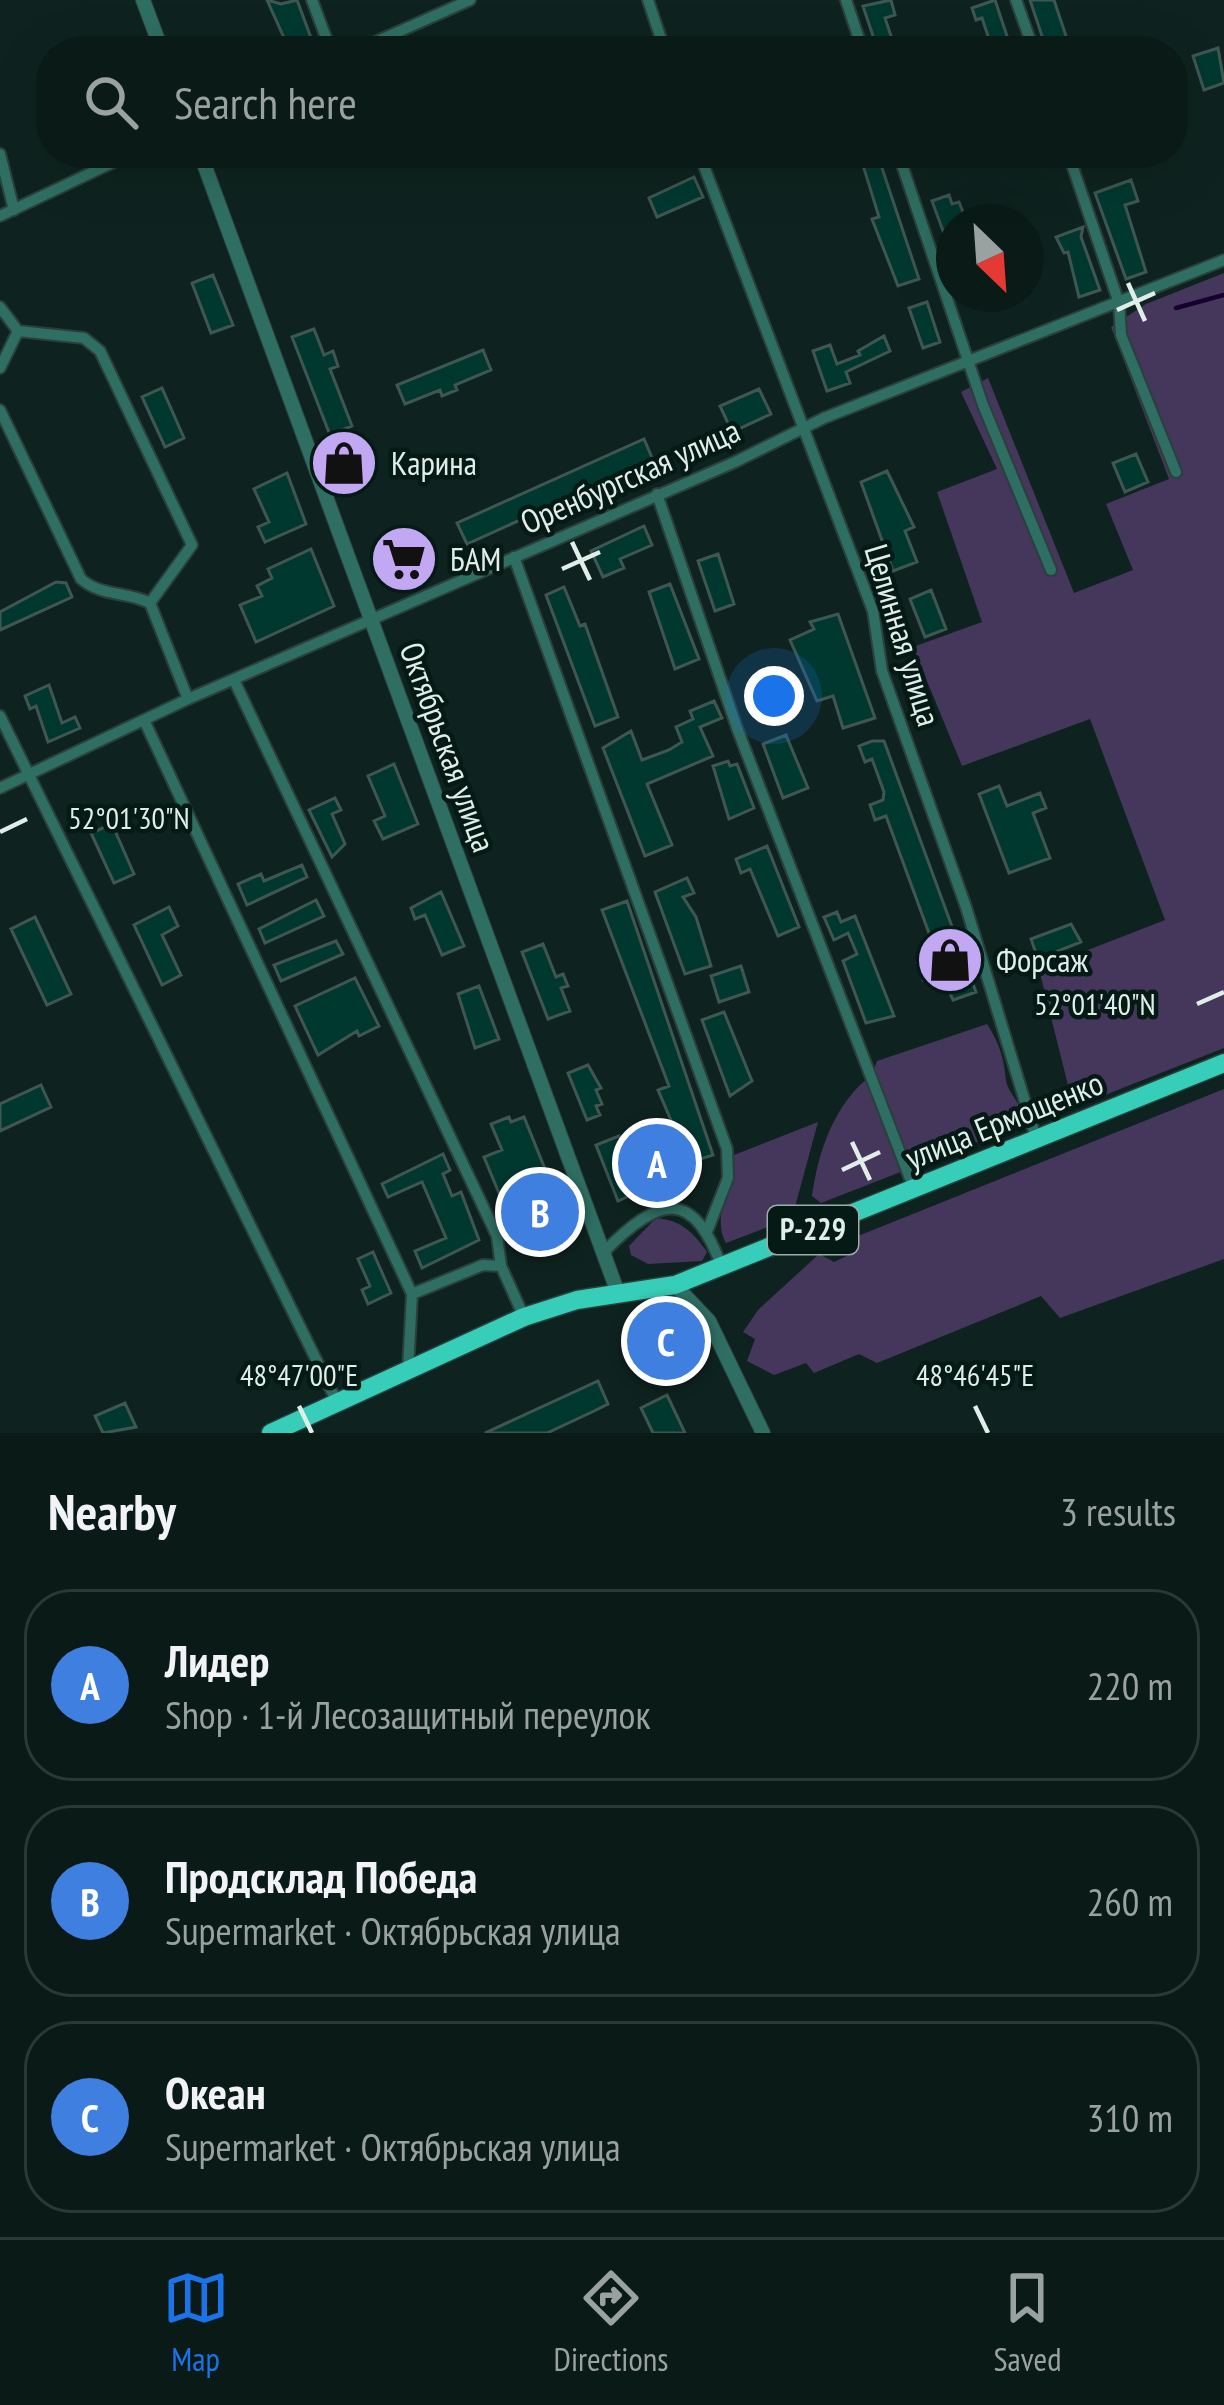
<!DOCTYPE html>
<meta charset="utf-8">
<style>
body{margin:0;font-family:"PT Sans Narrow",sans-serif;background:#182724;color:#f1f3f6}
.compass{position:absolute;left:936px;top:204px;width:108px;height:108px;border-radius:50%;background:#0a1a17;box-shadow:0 12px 48px #0002;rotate:155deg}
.you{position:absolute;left:774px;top:696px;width:42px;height:42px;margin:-30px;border:9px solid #fff;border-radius:50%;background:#1a73e8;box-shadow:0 0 0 18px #1a73e833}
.badge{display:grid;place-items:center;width:78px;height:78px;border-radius:50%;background:#1a73e8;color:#fff;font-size:39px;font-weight:700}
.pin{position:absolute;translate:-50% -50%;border:6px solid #fff;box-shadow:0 3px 12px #0006}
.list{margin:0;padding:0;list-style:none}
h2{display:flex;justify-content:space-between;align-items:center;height:156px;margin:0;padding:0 48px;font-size:51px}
h2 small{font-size:39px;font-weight:400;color:#99a1a1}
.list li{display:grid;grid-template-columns:78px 1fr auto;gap:36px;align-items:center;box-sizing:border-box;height:192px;margin:0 24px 24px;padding:0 24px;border:3px solid #2a3836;border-radius:48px}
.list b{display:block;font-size:45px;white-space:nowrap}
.list p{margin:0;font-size:39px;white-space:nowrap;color:#99a1a1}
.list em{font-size:39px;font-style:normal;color:#99a1a1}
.icon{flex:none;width:66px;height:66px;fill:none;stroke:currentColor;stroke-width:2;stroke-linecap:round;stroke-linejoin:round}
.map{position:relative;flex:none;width:1224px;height:1433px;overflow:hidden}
.search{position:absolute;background:#0a1a17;box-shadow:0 12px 48px #0002;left:36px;right:36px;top:36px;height:132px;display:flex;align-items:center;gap:30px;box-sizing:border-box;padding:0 42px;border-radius:48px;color:#99a1a1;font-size:45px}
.sheet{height:804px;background:#0a1a17}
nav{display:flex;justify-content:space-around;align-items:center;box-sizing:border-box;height:168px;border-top:3px solid #2a3836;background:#0a1a17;font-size:33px;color:#99a1a1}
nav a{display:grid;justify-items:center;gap:6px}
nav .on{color:#1a73e8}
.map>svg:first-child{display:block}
.green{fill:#44375b}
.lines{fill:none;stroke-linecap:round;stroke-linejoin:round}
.stream{stroke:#170030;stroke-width:4.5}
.building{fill:#003830;stroke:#3f5651;stroke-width:3}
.minor-casing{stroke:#2b3f3b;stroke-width:14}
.tertiary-casing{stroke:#2b3f3b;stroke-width:16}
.trunk-casing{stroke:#2b3f3b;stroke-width:21}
.minor{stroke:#2f6f63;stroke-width:10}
.tertiary{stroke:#2f6f63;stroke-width:14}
.trunk{stroke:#36ceb8;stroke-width:18}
.ticks{fill:none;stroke:#e0ede9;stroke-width:4.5}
.labels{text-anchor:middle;stroke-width:9;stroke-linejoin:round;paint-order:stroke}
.shield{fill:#051915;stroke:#9eada9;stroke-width:3}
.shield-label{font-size:30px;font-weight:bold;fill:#e0ede9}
.poi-label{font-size:33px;fill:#e0ede9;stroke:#051915;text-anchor:start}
.street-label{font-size:33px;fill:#e0ede9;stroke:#051915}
.ticks-label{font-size:30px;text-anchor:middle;fill:#e0ede9;stroke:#051915;stroke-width:9;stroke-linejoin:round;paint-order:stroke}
</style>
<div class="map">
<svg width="1224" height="1433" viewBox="0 0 1224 1433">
<rect width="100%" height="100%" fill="#0e231f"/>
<path class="green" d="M1224 273V1048L1067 1110 1087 1094 1068 1085 1039 969 1165 920 1090 719 962 766 913 647 982 622 937 492 997 469 961 392 988 378 1074 593 1133 570 1106 504 1169 479 1111 327 1146 304Z
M987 1024C1000 1044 1004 1059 1006 1081 1008 1092 1021 1104 1024 1117L1016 1127 821 1203 812 1196C818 1151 835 1102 872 1075L877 1061Z
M1224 1089V1259L1060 1318 1041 1296 877 1363 859 1354 814 1373 806 1363 774 1375 747 1361 755 1339 743 1332 758 1310 819 1254 834 1262 849 1255 853 1238Z
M818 1122 792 1218 726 1243C711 1219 733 1182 734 1155Z
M656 1218C681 1220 693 1232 707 1252L702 1261 648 1264 631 1255 629 1246Z"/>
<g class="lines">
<path class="stream" d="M1176 308 1224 295"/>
</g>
<path class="building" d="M267 0 281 4 297 0 314 46 290 51Z
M891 0 895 15 885 18 895 48 878 51 863 6Z
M995 0 1010 45 993 51 982 18 976 20 972 8Z
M1030 0H1054L1071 51H1047Z
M1218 48 1224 83 1204 90 1193 56Z
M878 156 919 279 898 286 872 219 879 217 862 162Z
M694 177 703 197 657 217 649 198Z
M1131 180 1138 201 1125 205 1146 272 1126 279 1095 193Z
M949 195 952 204 959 202 967 222H954L953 258 932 201Z
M1083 227 1081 237 1100 290 1079 297 1068 252 1064 253 1056 237Z
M213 275 233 325 211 333 192 283Z
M927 302 940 342 923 348 909 308Z
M314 329 324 355 333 351 338 366 330 369 352 426 330 435 292 337Z
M884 336 890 351 846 372 850 383 827 391 813 351 830 345 837 364 860 355 858 351Z
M483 350 491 370 455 385 457 390 442 396 440 390 405 404 397 385Z
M162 388 184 438 165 447 142 397Z
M759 389 771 414 732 432 720 406Z
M644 439 653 460 467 544 457 523Z
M1136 454 1148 482 1125 492 1113 463Z
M887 471 914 527 905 531 917 562 893 571 861 482Z
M287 473 306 524 265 542 258 527 269 522 254 489Z
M644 526 652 545 620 559 624 568 603 577 591 551Z
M311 549 334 606 256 642 240 605 262 596 257 586 272 578 268 569Z
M718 554 734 604 715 611 698 561Z
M56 582 66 583 72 597 0 630V612Z
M670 584 699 659 675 669 649 592Z
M564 587 580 626 585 624 618 717 595 726 546 595Z
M931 590 946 629 925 637 910 599Z
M838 614 875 718 843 728 833 696 817 701 790 640 814 629 810 622Z
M49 685 62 723 75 717 80 728 48 742 36 706 30 709 25 696Z
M714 701 722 718 700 727 713 756 647 784 672 845 645 856 603 748 631 731 642 760 669 750 682 742 676 727 693 719 690 711Z
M786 735 808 788 783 798 763 744Z
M872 741H884L976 992 953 1000 941 972 923 980 917 963 937 955 886 816 875 820 870 805 883 800 884 792 872 759 865 762 859 746Z
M728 761 730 766 737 764 754 808 729 819 713 766Z
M394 764 418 824 383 839 374 821 385 816 368 776Z
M999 786 1007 806 1040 793 1046 808 1033 813 1050 858 1009 873 979 794Z
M335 798 341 810 332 814 345 844 332 857 309 810Z
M112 824 134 874 114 883 91 833Z
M767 846 799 927 778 936 750 869 741 873 736 859Z
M302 865 307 877 247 905 238 884 261 874 264 881Z
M687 878 694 893 683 897 696 917 711 966 685 974 655 892Z
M441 892 464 946 442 955 425 915 415 919 411 908Z
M316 900 324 916 265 943 259 929Z
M627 901 713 1155 681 1165 684 1171 618 1201 596 1145 619 1136 626 1152 656 1140 660 1149 680 1141 658 1090 669 1086 602 910Z
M169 907 178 926 162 935 181 975 162 985 134 925Z
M837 912 841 922 855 916 894 1016 866 1023 843 961 857 954 848 933 834 940 824 917Z
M35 917 71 994 47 1005 11 929Z
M1071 924 1081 942 1038 959 1031 939Z
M336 941 343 954 281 981 274 965Z
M543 944 556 977 563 974 568 986 561 988 570 1011 548 1019 522 952Z
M741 966 749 992 719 1002 711 976Z
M355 978 379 1026 359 1036 357 1031 318 1055 295 1006Z
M479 986 499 1039 475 1048 458 994Z
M724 1012 752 1081 730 1096 702 1020Z
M588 1065 601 1088 596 1090 602 1104 596 1106 600 1115 587 1120 568 1073Z
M41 1085 51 1107 0 1131V1104Z
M509 1117 511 1122 524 1117 566 1221 527 1237 515 1206 506 1210 484 1157 502 1150 491 1124Z
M443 1154 450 1170 443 1174 452 1196 461 1192 479 1240 422 1268 415 1251 446 1238 422 1182 388 1197 382 1184Z
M373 1252 391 1293 368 1304 362 1290 370 1286 358 1259Z
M598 1381 608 1404 592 1412 547 1433H485Z
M667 1395 685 1433H653L641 1408Z
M125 1403 136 1427 103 1433 95 1416Z"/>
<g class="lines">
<g class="minor-casing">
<path id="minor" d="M312 0 331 51
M648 0 665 51
M846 0 863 51
M1016 0 1034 51
M355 51 470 0
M699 153 873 611 882 671 966 907 1036 1138
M898 153 983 405 1051 570
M1068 153 1119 303 1121 335 1176 472
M0 154 14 210
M0 216 133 153
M0 307 18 331 0 368
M18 331 84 338 100 351 192 545 150 603
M0 410 81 579C102 597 126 591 150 603L188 699
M657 494 737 728 914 1189
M514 557 727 1149 728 1178 708 1229
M234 680 497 1236 501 1266 524 1317
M0 716 337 1402
M144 720 412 1294 408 1370
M0 788 188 699 735 462 824 418 1224 260
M604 1252C658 1197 693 1186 722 1268
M412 1294 483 1265 501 1266"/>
</g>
<g class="tertiary-casing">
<path id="tertiary" d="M143 0 162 51
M200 153 618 1293
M675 1285 709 1321 763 1433"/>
</g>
<g class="trunk-casing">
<path id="trunk" d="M271 1433 524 1317 577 1300 675 1285 1224 1063"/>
</g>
<use href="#minor" class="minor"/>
<use href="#tertiary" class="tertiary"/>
<use href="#trunk" class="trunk"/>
</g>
<path class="ticks" d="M1128 283 1145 321M1117 310 1155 293M572 542 590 580M562 569 600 552M0 832 27 819M1197 1004 1224 992M852 1142 870 1180M842 1170 880 1152M299 1406 312 1433M975 1406 988 1433"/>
<defs>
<g id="shop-disc" transform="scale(3.45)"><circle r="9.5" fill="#c2a8f3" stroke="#051915"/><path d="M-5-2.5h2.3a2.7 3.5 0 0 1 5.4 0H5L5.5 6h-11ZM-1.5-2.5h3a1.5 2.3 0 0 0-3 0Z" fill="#111"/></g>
<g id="supermarket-disc" transform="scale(3.45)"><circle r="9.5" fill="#c2a8f3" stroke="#051915"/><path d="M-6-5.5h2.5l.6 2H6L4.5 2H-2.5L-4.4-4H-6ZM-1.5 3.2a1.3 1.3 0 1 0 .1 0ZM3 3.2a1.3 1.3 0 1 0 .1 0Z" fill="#111"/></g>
</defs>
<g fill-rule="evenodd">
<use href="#shop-disc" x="344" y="463"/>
<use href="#supermarket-disc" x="404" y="559"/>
<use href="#shop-disc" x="950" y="960"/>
</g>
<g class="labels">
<rect class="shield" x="768" y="1206" width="90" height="48" rx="9"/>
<g class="shield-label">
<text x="813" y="1240">Р-229</text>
</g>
<g class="poi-label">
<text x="391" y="475">Карина</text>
<text x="450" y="571">БАМ</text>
<text x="996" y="972">Форсаж</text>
</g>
<g class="street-label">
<text transform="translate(630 476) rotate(-24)" y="12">Оренбургская улица</text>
<text transform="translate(903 635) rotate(73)" y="12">Целинная улица</text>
<text transform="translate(448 747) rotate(70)" y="12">Октябрьская улица</text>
<text transform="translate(1004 1120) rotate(-22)" y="12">улица Ермощенко</text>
</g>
</g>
<g class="ticks-label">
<text x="129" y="829">52°01'30"N</text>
<text x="1095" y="1015">52°01'40"N</text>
<text x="299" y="1386">48°47'00"E</text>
<text x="975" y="1386">48°46'45"E</text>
</g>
</svg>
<svg class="compass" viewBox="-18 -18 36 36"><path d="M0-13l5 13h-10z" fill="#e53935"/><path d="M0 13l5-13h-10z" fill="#99a1a1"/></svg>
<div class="you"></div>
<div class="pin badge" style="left:657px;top:1163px;background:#3f7fe0">A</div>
<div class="pin badge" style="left:540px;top:1212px;background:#3f7fe0">B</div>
<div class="pin badge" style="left:666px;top:1341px;background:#3f7fe0">C</div>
<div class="search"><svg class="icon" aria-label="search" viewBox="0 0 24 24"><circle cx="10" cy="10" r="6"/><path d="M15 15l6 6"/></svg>Search here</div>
</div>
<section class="sheet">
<h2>Nearby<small>3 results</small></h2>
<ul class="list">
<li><span class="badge" style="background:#3f7fe0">A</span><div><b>Лидер</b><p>Shop · 1-й Лесозащитный переулок</p></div><em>220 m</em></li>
<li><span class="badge" style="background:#3f7fe0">B</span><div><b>Продсклад Победа</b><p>Supermarket · Октябрьская улица</p></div><em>260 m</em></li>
<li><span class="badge" style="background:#3f7fe0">C</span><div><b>Океан</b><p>Supermarket · Октябрьская улица</p></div><em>310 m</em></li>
</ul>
</section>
<nav>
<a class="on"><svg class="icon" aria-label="map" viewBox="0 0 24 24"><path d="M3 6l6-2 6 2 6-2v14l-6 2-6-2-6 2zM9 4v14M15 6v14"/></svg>Map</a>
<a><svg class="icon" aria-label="directions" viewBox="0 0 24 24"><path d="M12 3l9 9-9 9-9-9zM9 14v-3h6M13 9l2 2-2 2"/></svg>Directions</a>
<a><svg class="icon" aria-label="saved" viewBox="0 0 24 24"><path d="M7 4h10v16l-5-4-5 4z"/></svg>Saved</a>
</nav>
